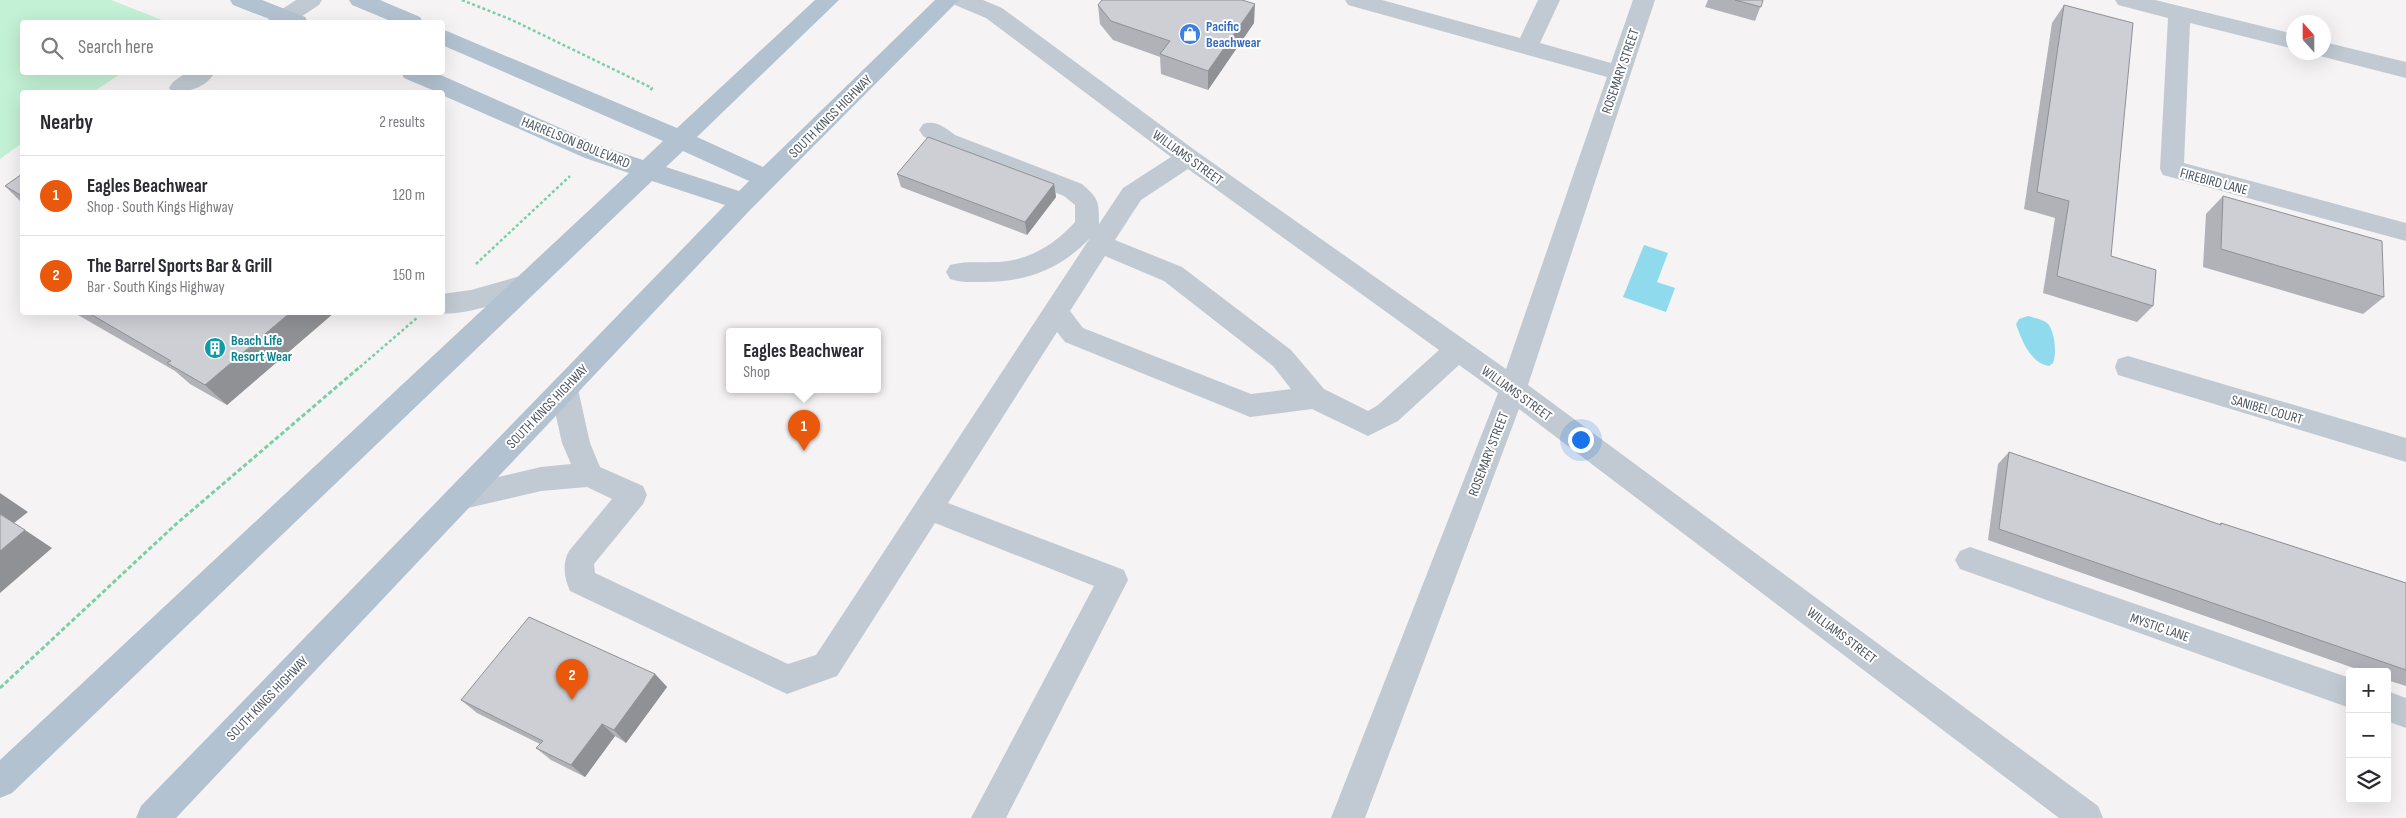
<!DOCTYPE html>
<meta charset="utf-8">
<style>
body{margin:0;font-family:"Sofia Sans Condensed",sans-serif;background:#f7f7f7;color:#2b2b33}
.controls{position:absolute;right:15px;bottom:15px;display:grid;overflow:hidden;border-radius:5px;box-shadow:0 5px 20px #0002}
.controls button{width:45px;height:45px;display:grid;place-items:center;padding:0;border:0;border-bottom:1px solid #e1e1e2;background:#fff;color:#2b2b33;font:25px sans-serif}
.compass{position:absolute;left:2286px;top:15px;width:45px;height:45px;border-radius:50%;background:#fff;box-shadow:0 5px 20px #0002;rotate:339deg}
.you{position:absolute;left:1580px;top:439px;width:18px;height:18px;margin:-12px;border:4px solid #fff;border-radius:50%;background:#1a73e8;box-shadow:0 0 0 8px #1a73e833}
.badge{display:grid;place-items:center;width:32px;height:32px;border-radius:50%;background:#ea580c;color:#fff;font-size:16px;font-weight:700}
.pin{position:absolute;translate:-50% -41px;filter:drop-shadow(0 1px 2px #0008)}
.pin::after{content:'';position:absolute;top:26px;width:18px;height:15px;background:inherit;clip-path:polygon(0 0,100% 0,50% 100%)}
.popup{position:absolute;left:726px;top:328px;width:155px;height:65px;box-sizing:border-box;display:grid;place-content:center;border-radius:5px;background:#fff;filter:drop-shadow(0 1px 4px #0005);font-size:16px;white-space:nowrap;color:#7c7c81}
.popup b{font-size:19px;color:#2b2b33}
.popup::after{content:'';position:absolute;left:50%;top:100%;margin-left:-10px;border:10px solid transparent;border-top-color:#fff}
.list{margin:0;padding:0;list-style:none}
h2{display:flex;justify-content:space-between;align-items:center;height:65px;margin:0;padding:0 20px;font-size:21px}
h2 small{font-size:16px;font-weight:400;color:#7c7c81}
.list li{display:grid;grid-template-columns:32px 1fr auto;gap:15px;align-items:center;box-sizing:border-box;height:80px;padding:0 20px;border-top:1px solid #e1e1e2}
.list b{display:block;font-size:19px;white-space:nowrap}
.list p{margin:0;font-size:16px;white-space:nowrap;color:#7c7c81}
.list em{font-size:16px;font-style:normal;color:#7c7c81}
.icon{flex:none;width:28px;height:28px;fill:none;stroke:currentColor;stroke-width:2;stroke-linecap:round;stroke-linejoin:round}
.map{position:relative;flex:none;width:2406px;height:818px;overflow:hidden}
.search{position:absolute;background:#fff;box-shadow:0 5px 20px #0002;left:20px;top:20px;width:425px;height:55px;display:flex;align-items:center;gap:12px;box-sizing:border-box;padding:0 18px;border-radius:5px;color:#7c7c81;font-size:19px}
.panel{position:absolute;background:#fff;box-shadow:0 5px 20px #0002;left:20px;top:90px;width:425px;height:225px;border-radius:5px}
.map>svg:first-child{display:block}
.green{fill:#c3f1d5}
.water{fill:#90daee}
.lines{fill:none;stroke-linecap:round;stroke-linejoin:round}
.path-far1{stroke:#7ad0a6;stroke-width:2.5;stroke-dasharray:3 2.5;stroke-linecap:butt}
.path{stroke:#7ad0a6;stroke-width:3;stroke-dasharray:4.5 2.5;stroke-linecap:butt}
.minor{fill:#c1cad2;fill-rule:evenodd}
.major{fill:#b3c2d1;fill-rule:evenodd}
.wall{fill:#b0b2b7}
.shaded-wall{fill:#909195}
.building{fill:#cdcfd5;stroke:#909195}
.labels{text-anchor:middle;stroke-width:4;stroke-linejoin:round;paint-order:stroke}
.shop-label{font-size:14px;font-weight:bold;fill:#366cbe;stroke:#fff;text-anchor:start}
.street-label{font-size:14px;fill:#4a5661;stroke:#fff}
.culture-label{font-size:14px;font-weight:bold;fill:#0d838f;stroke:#fff;text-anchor:start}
</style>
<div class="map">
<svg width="2406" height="818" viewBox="0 0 2406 818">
<rect width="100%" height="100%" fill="#f5f3f3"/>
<path class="green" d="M0 0H111L167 22H22V72L122 73 93 92H22V143L0 159Z"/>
<path class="water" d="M1644 245 1668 253 1657 282 1675 288 1666 312 1623 297Z
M2028 316C2034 318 2042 319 2047 323 2055 330 2057 354 2053 363L2049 366C2031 364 2021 339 2016 324L2019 319Z"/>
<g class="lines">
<path class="path-far1" d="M462 0 512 20 652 88 650 91
M476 264 570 176
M360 367 418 317"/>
<path class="path" d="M0 688 175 525 361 366"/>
<path class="minor" d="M296 0H322L319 5 293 22H267L270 17Z
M952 0H983L1002 8 1196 151 1506 369 1607 77 1348 5 1345 0H1382L1520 38 1538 0H1560L1540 43 1611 63 1633 0H1655L1528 385 2098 806 2103 818H2059L1519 409 1365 818H1331L1498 393 1459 365 1398 421 1368 436 1312 409 1250 417 1065 342 1057 332 948 503 1124 570 1128 580 1006 818H971L1094 586 935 523 837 676 787 694 570 591C564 577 562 564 569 551L612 499 587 487 541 491 459 510 449 507 445 498 449 489 459 486 541 467 571 464 562 443 550 389 554 381 564 378 574 381 578 389 590 443 600 467 643 486 647 495 643 504 594 564 595 573 788 664 816 655 1090 238C1061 269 1026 282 984 282 972 282 961 283 950 279L946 272 950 265C964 261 978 263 993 262 1026 262 1052 247 1075 222V205L1064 196 939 147 923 136 919 130 923 124C936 120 944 127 955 135L1082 184C1099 199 1099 201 1099 224L1123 188 1171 157 986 18 955 5ZM1188 169 1439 350 1378 405 1368 411 1324 389 1291 350 1182 267 1115 240 1141 200ZM1105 256 1164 281 1273 366 1291 389 1251 394 1083 328 1070 311Z
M2115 0H2155L2294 34V49L2190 23 2184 163 2406 223V241L2163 175 2160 169 2168 18 2118 5Z
M2324 42 2406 62V78L2316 55 2314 52H2324Z
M187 72H215C206 88 189 92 172 92L169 88 173 82Z
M524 275 533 278 537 285 533 292C512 299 456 319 437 312H442V294L471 290Z
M2128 356 2406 438V462L2118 375 2115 367 2118 359Z
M1970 547 2350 678V708L1960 569 1955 560 1960 551Z
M2387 691 2406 698V728L2387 721Z"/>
<path class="major" d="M230 0H262L305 17 308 22H277L233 5Z
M349 0H380L420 17 423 22H393L352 5Z
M815 0H839L697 137 763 167 935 0H959L752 208 176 818H136L141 806 725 205 652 181 12 793 0 798V760L629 173 585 158 442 95V92H437L404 78 401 72H434L601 146 643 160 663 141 442 45V29L677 128ZM683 151 749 181 739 191 666 167Z"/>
</g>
<path class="wall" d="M1708 0H1763L1755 21 1705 7Z
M1098 5 1254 23 1208 90 1161 74 1160 57 1113 40 1100 24Z
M2064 5 2111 256 2153 306 2137 322 2043 293 2055 218 2024 209 2052 23Z
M22 174V203L5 186Z
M897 174 1054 184 1056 197 1027 235 901 187Z
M2223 196 2384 297 2363 314 2203 267 2206 214Z
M76 312H335L227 405 190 384 175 371 78 315Z
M2009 452 2219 524 2221 523 2406 583V686L2387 680V672H2365L1988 540 1998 464Z
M655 674 667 687 626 743 615 736 585 777 551 760 536 748 540 744 477 713 461 700Z"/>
<path class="shaded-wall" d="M1255 4 1254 23 1208 90V71Z
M1054 184 1056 197 1027 235 1025 222Z
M291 312H335L227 405 205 385Z
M0 493 28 512 14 523 0 514Z
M25 530 52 548 0 593V551Z
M655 674 667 687 626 743 614 730Z
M602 724 615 736 585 777 571 765Z"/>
<path class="building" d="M1102 0H1242L1255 4 1208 71 1160 54 1170 41 1111 21 1098 5Z
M1735 0H1763L1761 7Z
M2064 5 2133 23 2111 256 2156 270 2153 306 2057 276 2069 201 2037 192Z
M928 137 1054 184 1025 222 897 174Z
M22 174V196L5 186Z
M2223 196 2382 241 2384 297 2221 249Z
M87 312H291L205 385 167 363 171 361Z
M2009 452 2221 525V523L2406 583V670L1999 529Z
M0 514 25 530 0 551Z
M529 617 655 674 614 730 602 724 571 765 536 748 543 741 461 700Z"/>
<defs>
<g id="shop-disc" transform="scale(1.125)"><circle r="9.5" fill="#3f7fe0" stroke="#fff"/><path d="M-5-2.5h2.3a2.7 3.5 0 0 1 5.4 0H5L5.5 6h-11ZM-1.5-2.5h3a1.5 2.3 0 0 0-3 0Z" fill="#fff"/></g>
<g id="building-disc" transform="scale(1.125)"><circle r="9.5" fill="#0f9aa8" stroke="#fff"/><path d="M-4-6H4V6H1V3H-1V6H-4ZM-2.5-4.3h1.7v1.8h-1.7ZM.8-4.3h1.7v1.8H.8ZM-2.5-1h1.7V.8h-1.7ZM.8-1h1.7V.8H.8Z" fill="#fff"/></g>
</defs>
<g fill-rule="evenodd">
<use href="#shop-disc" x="1190" y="34"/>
<use href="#building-disc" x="215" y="348"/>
</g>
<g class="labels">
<g class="shop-label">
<text x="1206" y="31">Pacific<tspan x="1206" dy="16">Beachwear</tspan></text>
</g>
<g class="street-label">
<text transform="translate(1620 71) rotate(-71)" y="5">ROSEMARY STREET</text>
<text transform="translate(830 116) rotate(-45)" y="5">SOUTH KINGS HIGHWAY</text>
<text transform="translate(576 142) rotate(22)" y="5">HARRELSON BOULEVARD</text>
<text transform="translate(1188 157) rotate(36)" y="5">WILLIAMS STREET</text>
<text transform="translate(2214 181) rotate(15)" y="5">FIREBIRD LANE</text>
<text transform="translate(1517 393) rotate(36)" y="5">WILLIAMS STREET</text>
<text transform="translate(547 406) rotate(-46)" y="5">SOUTH KINGS HIGHWAY</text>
<text transform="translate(2267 409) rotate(16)" y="5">SANIBEL COURT</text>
<text transform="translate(1488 454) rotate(-69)" y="5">ROSEMARY STREET</text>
<text transform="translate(2160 627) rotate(19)" y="5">MYSTIC LANE</text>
<text transform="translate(1842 635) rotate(37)" y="5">WILLIAMS STREET</text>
<text transform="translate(267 698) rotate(-46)" y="5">SOUTH KINGS HIGHWAY</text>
</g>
<g class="culture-label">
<text x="231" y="345">Beach Life<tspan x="231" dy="16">Resort Wear</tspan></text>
</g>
</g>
</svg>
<div class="controls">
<button>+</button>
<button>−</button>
<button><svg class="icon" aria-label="layers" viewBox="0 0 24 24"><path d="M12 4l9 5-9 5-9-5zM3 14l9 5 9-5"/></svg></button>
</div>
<svg class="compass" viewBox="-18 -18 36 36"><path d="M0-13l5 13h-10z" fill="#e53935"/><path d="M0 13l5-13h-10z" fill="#7c7c81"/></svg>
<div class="you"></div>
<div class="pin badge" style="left:804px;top:451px">1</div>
<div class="popup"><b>Eagles Beachwear</b>Shop</div>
<div class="pin badge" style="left:572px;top:700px">2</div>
<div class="search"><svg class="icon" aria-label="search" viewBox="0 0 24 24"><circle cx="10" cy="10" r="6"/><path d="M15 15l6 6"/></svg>Search here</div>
<section class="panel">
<h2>Nearby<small>2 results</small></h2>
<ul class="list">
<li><span class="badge">1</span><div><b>Eagles Beachwear</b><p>Shop · South Kings Highway</p></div><em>120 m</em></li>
<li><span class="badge">2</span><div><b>The Barrel Sports Bar &amp; Grill</b><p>Bar · South Kings Highway</p></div><em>150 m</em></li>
</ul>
</section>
</div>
